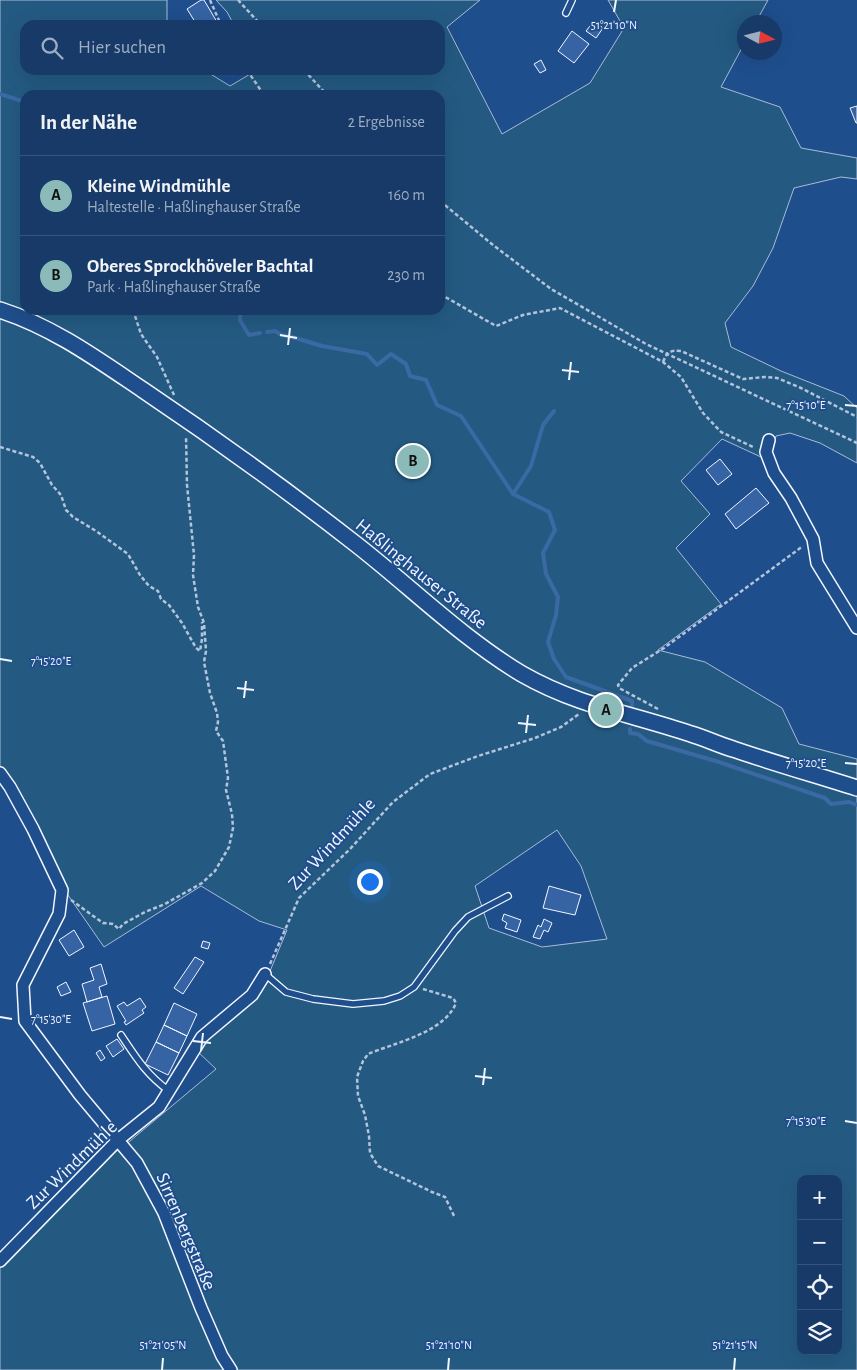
<!DOCTYPE html>
<html lang="de">
<meta charset="utf-8">
<style>
body{margin:0;font-family:"Alegreya Sans",sans-serif;background:#20416f;color:#f1f3f6}
.controls{position:absolute;right:15px;bottom:15px;display:grid;overflow:hidden;border-radius:10px;box-shadow:0 5px 20px #0002}
.controls button{width:45px;height:45px;display:grid;place-items:center;padding:0;border:0;border-bottom:1px solid #36547d;background:#173a69;color:#f1f3f6;font:25px sans-serif}
.compass{position:absolute;left:737px;top:15px;width:45px;height:45px;border-radius:50%;background:#173a69;box-shadow:0 5px 20px #0002;rotate:97deg}
.you{position:absolute;left:369px;top:881px;width:18px;height:18px;margin:-12px;border:4px solid #fff;border-radius:50%;background:#1a73e8;box-shadow:0 0 0 8px #1a73e833}
.badge{display:grid;place-items:center;width:32px;height:32px;border-radius:50%;background:#8bbbb9;color:#111;font-size:16px;font-weight:700}
.pin{position:absolute;translate:-50% -50%;border:2px solid #fff;box-shadow:0 1px 5px #0006}
.list{margin:0;padding:0;list-style:none}
h2{display:flex;justify-content:space-between;align-items:center;height:65px;margin:0;padding:0 20px;font-size:21px}
h2 small{font-size:16px;font-weight:400;color:#9eadc0}
.list li{display:grid;grid-template-columns:32px 1fr auto;gap:15px;align-items:center;box-sizing:border-box;height:80px;padding:0 20px;border-top:1px solid #36547d}
.list b{display:block;font-size:19px;white-space:nowrap}
.list p{margin:0;font-size:16px;white-space:nowrap;color:#9eadc0}
.list em{font-size:16px;font-style:normal;color:#9eadc0}
.icon{flex:none;width:28px;height:28px;fill:none;stroke:currentColor;stroke-width:2;stroke-linecap:round;stroke-linejoin:round}
.map{position:relative;flex:none;width:857px;height:1370px;overflow:hidden}
.search{position:absolute;background:#173a69;box-shadow:0 5px 20px #0002;left:20px;top:20px;width:425px;height:55px;display:flex;align-items:center;gap:12px;box-sizing:border-box;padding:0 18px;border-radius:15px;color:#9eadc0;font-size:19px}
.panel{position:absolute;background:#173a69;box-shadow:0 5px 20px #0002;left:20px;top:90px;width:425px;height:225px;border-radius:15px}
.map>svg:first-child{display:block}
.green{fill:#245a82;stroke:#a8bbd7;fill-rule:evenodd}
.lines{fill:none;stroke-linecap:round;stroke-linejoin:round}
.stream{stroke:#3b69a3;stroke-width:4}
.building{fill:#3563a3;stroke:#f2f6ff}
.service-casing{stroke:#f2f6ff;stroke-width:8}
.minor-casing{stroke:#f2f6ff;stroke-width:14}
.secondary-casing{stroke:#f2f6ff;stroke-width:18}
.path{stroke:#b3c4dc;stroke-width:2.5;stroke-dasharray:4 2.5;stroke-linecap:butt}
.service{stroke:#1f4e8c;stroke-width:5.5}
.minor{stroke:#1f4e8c;stroke-width:11}
.secondary{stroke:#1f4e8c;stroke-width:15}
.ticks{fill:none;stroke:#f2f6ff;stroke-width:2}
.labels{text-anchor:middle;stroke-width:4;stroke-linejoin:round;paint-order:stroke}
.street-label{font-size:19px;fill:#f2f6ff;stroke:#1f4e8c}
.ticks-label{font-size:12px;text-anchor:middle;fill:#f2f6ff;stroke:#1f4e8c;stroke-width:4;stroke-linejoin:round;paint-order:stroke}
</style>
<div class="map">
<svg width="857" height="1370" viewBox="0 0 857 1370">
<rect width="100%" height="100%" fill="#1f4e8c"/>
<path class="green" d="M0 0H167V25H25V70H204L230 86 257 70H440V25H234L227 12 216 0H480L447 27 502 134 590 83 624 28 608 0H768L756 22H744V44L721 87 780 107 801 148 857 158V179L841 177 794 188 773 248 753 286 725 323 731 347 781 371 844 396 857 408V463L820 443 790 433 776 436 771 456 761 457 722 439 681 481 710 514 676 548 721 604 658 650 705 662 782 708 799 744 857 759V1370H0V1267L39 1225 110 1155 130 1141 216 1069 197 1051 204 1039 261 993 287 930 259 921 201 886 104 947 63 888 0 768ZM25 95H440V310H25ZM557 830 581 866 607 939 542 947 489 928 475 886ZM801 1179H838V1351H801Z"/>
<g class="lines">
<path class="stream" d="M0 94 25 102
M241 310 240 320 249 335 260 333
M267 332 275 331 281 335 292 337 322 346 367 354 377 365 391 354 406 364 410 376 426 380 437 405 461 416 513 494 549 512 555 530 543 553 546 574 558 597 556 615 548 642 554 659 566 677 632 701V706
M513 494 531 466 543 425 554 411
M630 729V733L638 734 647 741 719 762 825 798 831 804 849 802 857 805"/>
</g>
<path class="building" d="M201 0H204L217 22 212 25H197L187 9Z
M594 21 603 28 596 38 586 31Z
M572 31 589 44 574 63 558 51Z
M541 60 546 70 540 73 534 64Z
M857 106V123H856L850 108Z
M720 459 732 474 718 485 706 470Z
M756 488 769 503 736 529 725 514Z
M549 886 581 895 575 915 543 908Z
M504 914 521 920 517 932 505 928 507 923 502 920Z
M544 919 552 923 548 932 544 930 540 939 533 937 538 925 541 927Z
M74 930 84 947 69 956 59 940Z
M203 941 210 943 208 949 201 947Z
M195 957 204 962 183 994 174 988Z
M101 964 107 984 99 987 102 997 87 1002 82 984 94 980 90 968Z
M66 982 71 992 61 996 57 987Z
M107 996 115 1024 92 1031 83 1003Z
M140 998 146 1007 142 1010 144 1013 126 1025 124 1022 126 1021 117 1006 124 1002 127 1006Z
M174 1003 197 1014 187 1036 164 1025Z
M164 1025 187 1036 179 1053 156 1042Z
M117 1039 124 1049 113 1057 106 1046Z
M156 1042 179 1053 168 1075 145 1064Z
M100 1050 105 1058 101 1061 96 1053Z"/>
<g class="lines">
<g class="service-casing">
<path id="service" d="M566 13 572 0
M265 974 286 992 313 999 353 1004 384 1001 400 996 414 987 455 931 468 917 508 896
M121 1035C137 1059 146 1074 169 1091"/>
</g>
<g class="minor-casing">
<path id="minor" d="M769 440 766 452 774 473 791 498 813 539 817 563 857 628
M0 773 10 787 33 829 62 890 59 914 23 985 25 1021 80 1095 137 1163 164 1213 201 1308 222 1356 231 1370
M0 1261 118 1140 159 1107 202 1037 252 995 265 974"/>
</g>
<g class="secondary-casing">
<path id="secondary" d="M0 310C53 327 97 359 143 390 216 439 288 491 357 545 412 588 462 638 522 674 578 706 632 714 691 734 705 738 719 745 733 749 774 763 816 775 857 788"/>
</g>
<path class="path" d="M210 0 221 25
M238 0 261 25
M247 70 264 95
M304 70 327 95
M440 201 493 245 551 289 646 344 857 443
M440 294 496 326 523 315 560 308 663 362 681 377 703 413 721 432 755 448
M133 310 141 334 157 357 174 395
M663 362C667 352 670 350 681 351L743 379 765 377 777 378 801 388 857 417
M0 447 33 457 40 463 52 485 61 495 66 510 73 517 96 531 128 554 140 575 149 586 158 591 161 599 169 605 182 623 196 648 200 651 202 639V622
M658 709 619 688 618 685 632 668 664 648 803 546
M71 900 103 923 113 924 119 929 123 924 145 912 165 904 202 883 215 871 229 847 233 828 232 814 226 790 228 778 223 741 216 731 218 722 217 713 210 693 204 662 206 651 204 623 198 607 193 575 194 555 187 485 186 436
M270 964 299 898 350 849 393 802 430 774 478 756 535 738 561 727 579 714
M423 989 453 998 456 1003C444 1033 394 1043 368 1054L363 1061 357 1077 358 1096 365 1115 369 1136 370 1153 378 1166 432 1192 445 1197 455 1218"/>
<use href="#service" class="service"/>
<use href="#minor" class="minor"/>
<use href="#secondary" class="secondary"/>
</g>
<path class="ticks" d="M614 12 616 0M280 335 297 338M288 345 290 328M562 370 579 372M569 380 571 362M845 405 857 406M0 659 12 661M237 688 254 690M244 698 246 681M518 723 536 725M526 733 528 715M845 763 857 764M0 1017 12 1019M193 1041 211 1043M201 1051 203 1033M475 1076 492 1078M483 1085 485 1068M845 1121 857 1123M162 1370 163 1358M448 1370 449 1358M734 1370 735 1358"/>
<g class="labels">
<g class="street-label">
<text transform="translate(422 573) rotate(39)" y="7">Haßlinghauser Straße</text>
<text transform="translate(331 843) rotate(-47)" y="7">Zur Windmühle</text>
<text transform="translate(71 1164) rotate(-44)" y="7">Zur Windmühle</text>
<text transform="translate(187 1231) rotate(67)" y="7">Sirrenbergstraße</text>
</g>
</g>
<g class="ticks-label">
<text x="614" y="29">51°21'10"N</text>
<text x="806" y="409">7°15'10"E</text>
<text x="51" y="665">7°15'20"E</text>
<text x="806" y="767">7°15'20"E</text>
<text x="51" y="1023">7°15'30"E</text>
<text x="806" y="1125">7°15'30"E</text>
<text x="163" y="1349">51°21'05"N</text>
<text x="449" y="1349">51°21'10"N</text>
<text x="735" y="1349">51°21'15"N</text>
</g>
</svg>
<div class="controls">
<button>+</button>
<button>−</button>
<button><svg class="icon" aria-label="locate" viewBox="0 0 24 24"><circle cx="12" cy="12" r="6"/><path d="M12 2v4M12 18v4M2 12h4M18 12h4"/></svg></button>
<button><svg class="icon" aria-label="layers" viewBox="0 0 24 24"><path d="M12 4l9 5-9 5-9-5zM3 14l9 5 9-5"/></svg></button>
</div>
<svg class="compass" viewBox="-18 -18 36 36"><path d="M0-13l5 13h-10z" fill="#e53935"/><path d="M0 13l5-13h-10z" fill="#9eadc0"/></svg>
<div class="you"></div>
<div class="pin badge" style="left:606px;top:710px">A</div>
<div class="pin badge" style="left:413px;top:461px">B</div>
<div class="search"><svg class="icon" aria-label="search" viewBox="0 0 24 24"><circle cx="10" cy="10" r="6"/><path d="M15 15l6 6"/></svg>Hier suchen</div>
<section class="panel">
<h2>In der Nähe<small>2 Ergebnisse</small></h2>
<ul class="list">
<li><span class="badge">A</span><div><b>Kleine Windmühle</b><p>Haltestelle · Haßlinghauser Straße</p></div><em>160 m</em></li>
<li><span class="badge">B</span><div><b>Oberes Sprockhöveler Bachtal</b><p>Park · Haßlinghauser Straße</p></div><em>230 m</em></li>
</ul>
</section>
</div>
